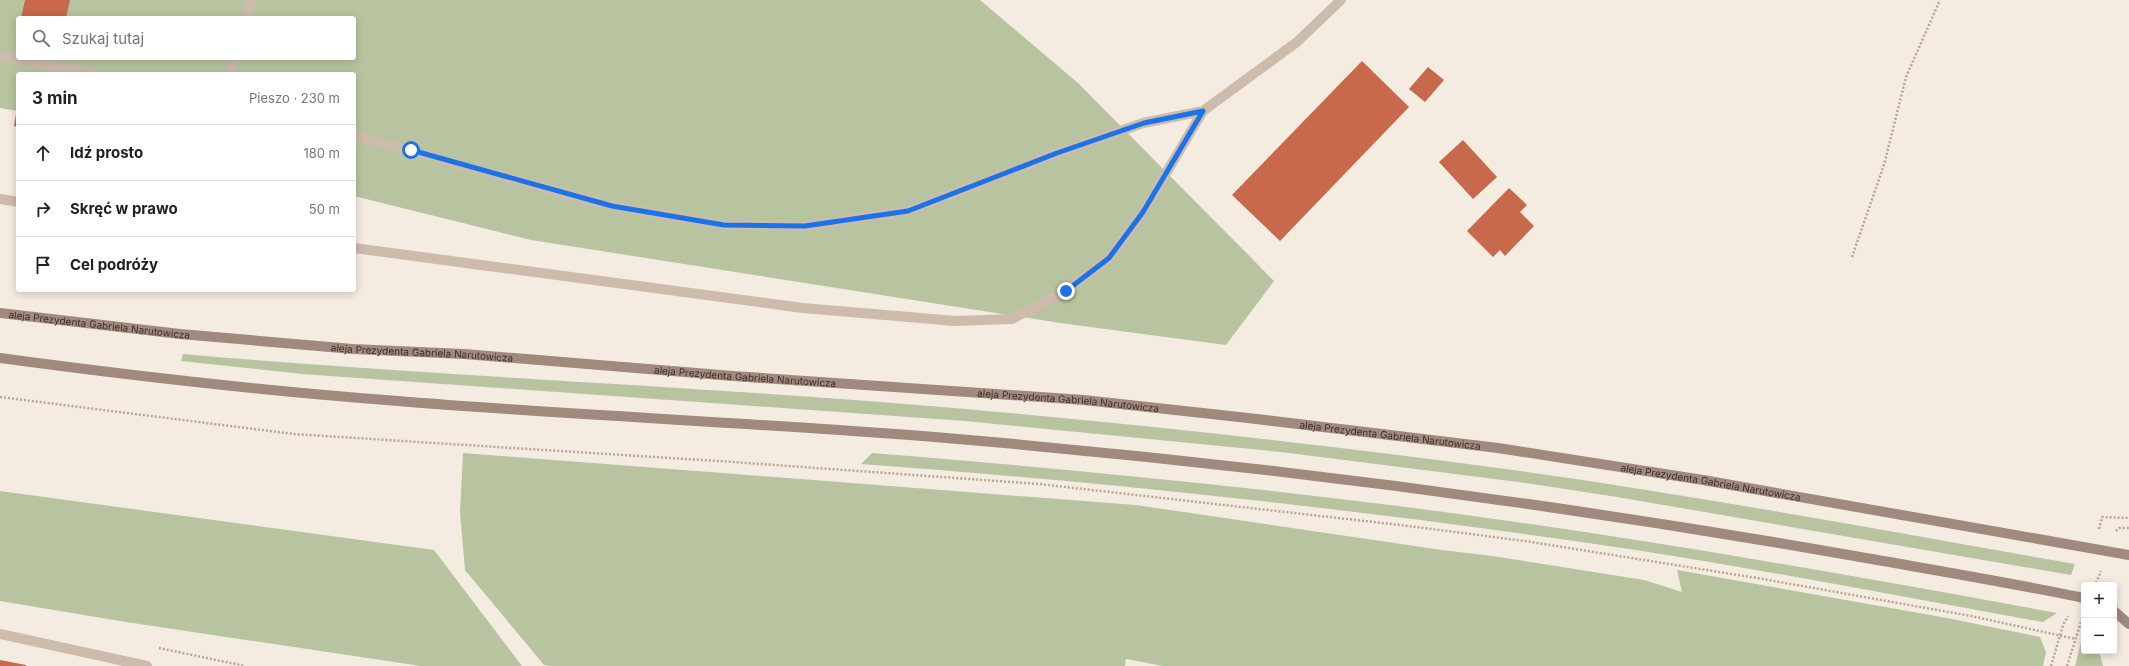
<!DOCTYPE html>
<html lang="pl">
<meta charset="utf-8">
<style>
body{margin:0;font-family:Inter,sans-serif;background:#f2f2f2;color:#202124}
.controls{position:absolute;right:12px;bottom:12px;display:grid;overflow:hidden;border-radius:4px;box-shadow:0 2px 10px #0003}
.controls button{width:36px;height:36px;display:grid;place-items:center;padding:0;border:0;border-bottom:1px solid #e0e0e0;background:#fff;color:#202124;font:20px sans-serif}
.stop{position:absolute;width:12px;height:12px;margin:-9px;border:3px solid #1a73e8;border-radius:50%;background:#fff}
.stop.end{background:#1a73e8;border-color:#fff;box-shadow:0 1px 4px #0008}
.list{margin:0;padding:0;list-style:none}
h2{display:flex;justify-content:space-between;align-items:center;height:52px;margin:0;padding:0 16px;font-size:17px}
h2 small{font-size:13px;font-weight:400;color:#757577}
.list li{display:grid;grid-template-columns:26px 1fr auto;gap:12px;align-items:center;box-sizing:border-box;height:56px;padding:0 16px;border-top:1px solid #e0e0e0}
.list b{display:block;font-size:15px;white-space:nowrap}
.list em{font-size:13px;font-style:normal;color:#757577}
.icon{flex:none;width:22px;height:22px;fill:none;stroke:currentColor;stroke-width:2;stroke-linecap:round;stroke-linejoin:round}
.map{position:relative;flex:none;width:2129px;height:666px;overflow:hidden}
.search{position:absolute;background:#fff;box-shadow:0 2px 10px #0003;left:16px;top:16px;width:340px;height:44px;display:flex;align-items:center;gap:10px;box-sizing:border-box;padding:0 14px;border-radius:4px;color:#757577;font-size:15px}
.panel{position:absolute;background:#fff;box-shadow:0 2px 10px #0003;left:16px;top:72px;width:340px;height:220px;border-radius:4px}
.map>svg:first-child{display:block}
.green{fill:#b8c4a0;fill-rule:evenodd}
.building{fill:#c8694b}
.lines{fill:none;stroke-linecap:round;stroke-linejoin:round}
.path{stroke:#b9a596;stroke-width:2.5;stroke-dasharray:2 2;stroke-linecap:butt}
.lane{stroke:#cdbbac;stroke-width:10}
.secondary{stroke:#a18a7d;stroke-width:10}
.route{stroke:#1a73e8;stroke-width:5}
.labels{text-anchor:middle;stroke-width:3;stroke-linejoin:round;paint-order:stroke}
.street-label{font-size:10px;fill:#3b302b;stroke:#fbf5ee}
</style>
<div class="map">
<svg width="2129" height="666" viewBox="0 0 2129 666">
<rect width="100%" height="100%" fill="#f4ebe1"/>
<path class="green" d="M0 0H980L1078 83 1274 281 1226 345 1060 323 531 240 354 196V74H18V111L0 108ZM18 18H354V58H18Z
M183 354C443 377 705 386 966 409 1153 426 1341 446 1527 472 1711 498 1893 532 2075 564L2071 575 1617 497 1526 483 1281 452 965 421 302 374 181 361Z
M463 453 1136 505 1442 550 1492 556 1644 580 1682 592 1677 570 1947 618 2040 637 2046 652 2043 666H1163L1126 659 1125 666H550L544 665 465 570 460 512Z
M872 453C1048 467 1223 484 1398 506 1619 534 1838 573 2057 613L2043 622C1909 598 1776 572 1642 551 1383 512 1122 483 861 464Z
M0 491 434 550 522 666H421L126 622 0 601Z
M2084 631V651H2099L2103 666H2075Z"/>
<path class="building" d="M25 0H70L66 18H21Z
M1362 61 1409 107 1280 241 1232 195Z
M1428 67 1444 80 1425 102 1409 89Z
M17 108H18V127L14 126Z
M1463 140 1497 177 1473 199 1439 162Z
M1509 188 1527 205 1520 212 1534 226 1505 256 1500 250 1493 257 1467 231Z
M0 660 26 665V666H0Z"/>
<g class="lines">
<path class="path" d="M1852 257 1884 165 1906 77 1940 0
M0 397 293 434 733 462 1039 484 1400 525 1525 541 1763 579 1971 616 2076 639
M2099 529 2102 517 2129 518
M2116 531 2119 528H2129
M2096 583 2101 571
M159 648 245 666
M2051 666 2063 625 2068 616
M2067 666 2082 619"/>
<path class="lane" d="M246 18 252 0
M0 56 95 74
M230 74 235 58
M354 136 612 206 724 225 805 226 908 211 1057 153 1143 123 1203 111
M0 199 18 202
M354 248 803 308 955 321 1012 319 1066 291 1109 258 1143 212 1203 111 1297 42 1341 0
M0 634 147 666"/>
<g class="secondary">
<path id="s1" d="M0 313 180 334 353 349 464 354 733 376 1084 400 1248 418 1498 448 1703 480 2129 555"/>
<path d="M0 358C133 376 265 391 398 401 581 416 764 423 946 438 1254 464 1561 504 1866 558 1939 571 2012 583 2084 598"/>
<path d="M2114 611 2129 624"/>
</g>
</g>
<g class="lines">
<path class="route" d="M411 150 612 206 724 225 805 226 908 211 1057 153 1144 123 1203 111 1143 212 1109 258 1066 291"/>
</g>
<g class="labels">
<g class="street-label">
<text dy="4" stroke="none"><textPath href="#s1" startOffset="100">aleja Prezydenta Gabriela Narutowicza</textPath></text>
<text dy="4" stroke="none"><textPath href="#s1" startOffset="424">aleja Prezydenta Gabriela Narutowicza</textPath></text>
<text dy="4" stroke="none"><textPath href="#s1" startOffset="748">aleja Prezydenta Gabriela Narutowicza</textPath></text>
<text dy="4" stroke="none"><textPath href="#s1" startOffset="1072">aleja Prezydenta Gabriela Narutowicza</textPath></text>
<text dy="4" stroke="none"><textPath href="#s1" startOffset="1396">aleja Prezydenta Gabriela Narutowicza</textPath></text>
<text dy="4" stroke="none"><textPath href="#s1" startOffset="1720">aleja Prezydenta Gabriela Narutowicza</textPath></text>
</g>
</g>
</svg>
<div class="controls">
<button>+</button>
<button>−</button>
</div>
<div class="stop" style="left:411px;top:150px"></div>
<div class="stop end" style="left:1066px;top:291px"></div>
<div class="search"><svg class="icon" aria-label="search" viewBox="0 0 24 24"><circle cx="10" cy="10" r="6"/><path d="M15 15l6 6"/></svg>Szukaj tutaj</div>
<section class="panel">
<h2>3 min<small>Pieszo · 230 m</small></h2>
<ul class="list">
<li><svg class="icon" aria-label="ahead" viewBox="0 0 24 24"><path d="M12 20V5M6 11l6-6 6 6"/></svg><div><b>Idź prosto</b></div><em>180 m</em></li>
<li><svg class="icon" aria-label="right" viewBox="0 0 24 24"><path d="M7 20v-9h11M14 6l5 5-5 5"/></svg><div><b>Skręć w prawo</b></div><em>50 m</em></li>
<li><svg class="icon" aria-label="arrive" viewBox="0 0 24 24"><path d="M6 21V4h12l-3 4 3 4H6"/></svg><div><b>Cel podróży</b></div></li>
</ul>
</section>
</div>
